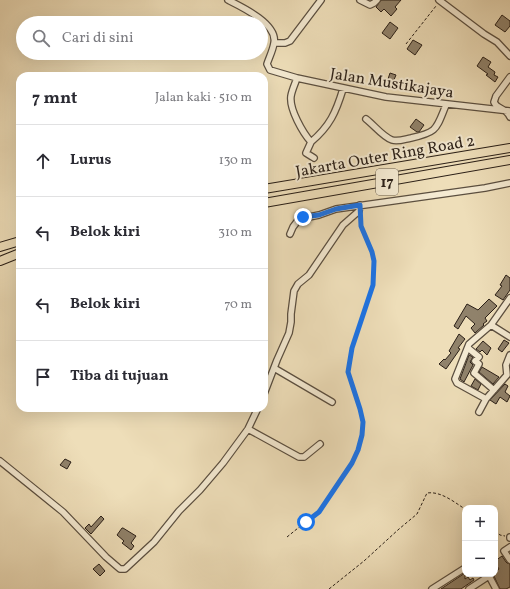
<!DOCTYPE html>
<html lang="id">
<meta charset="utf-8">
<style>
body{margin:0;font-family:Vollkorn,serif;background:#f2f2f3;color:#2b2b33}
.controls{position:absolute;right:12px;bottom:12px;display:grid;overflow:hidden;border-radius:8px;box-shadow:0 4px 16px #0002}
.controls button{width:36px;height:36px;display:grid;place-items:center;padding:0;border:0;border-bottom:1px solid #e1e1e2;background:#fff;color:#2b2b33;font:20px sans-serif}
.stop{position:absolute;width:12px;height:12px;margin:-9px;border:3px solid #1a73e8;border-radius:50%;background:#fff}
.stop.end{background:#1a73e8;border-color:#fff;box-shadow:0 1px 4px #0008}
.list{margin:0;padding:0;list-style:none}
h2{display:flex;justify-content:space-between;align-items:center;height:52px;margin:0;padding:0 16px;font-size:17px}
h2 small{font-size:13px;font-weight:400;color:#7c7c81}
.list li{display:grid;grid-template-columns:26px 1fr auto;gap:12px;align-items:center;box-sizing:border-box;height:72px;padding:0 16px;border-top:1px solid #e1e1e2}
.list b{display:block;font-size:15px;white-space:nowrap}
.list em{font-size:13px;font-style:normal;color:#7c7c81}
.icon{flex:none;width:22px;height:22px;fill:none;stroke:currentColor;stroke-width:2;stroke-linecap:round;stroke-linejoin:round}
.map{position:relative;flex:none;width:510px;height:589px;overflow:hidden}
.search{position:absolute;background:#fff;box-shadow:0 4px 16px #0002;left:16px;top:16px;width:252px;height:44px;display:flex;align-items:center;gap:10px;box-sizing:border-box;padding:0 14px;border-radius:22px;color:#7c7c81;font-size:15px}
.panel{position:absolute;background:#fff;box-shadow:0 4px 16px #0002;left:16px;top:72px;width:252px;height:340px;border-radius:12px}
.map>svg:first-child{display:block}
.building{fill:#90826b;stroke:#2a1f17}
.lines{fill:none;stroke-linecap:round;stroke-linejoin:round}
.minor-casing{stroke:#5b4f40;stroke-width:8}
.highway-casing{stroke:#2a1f17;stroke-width:10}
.path{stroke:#2a1f17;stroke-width:1;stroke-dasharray:3 2;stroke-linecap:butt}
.minor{stroke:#f4ead2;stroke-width:5.5}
.highway{stroke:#eedeb9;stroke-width:8}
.route{stroke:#1a73e8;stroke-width:5}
.labels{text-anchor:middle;stroke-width:4;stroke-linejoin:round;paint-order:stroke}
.shield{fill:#f4ead2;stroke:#675c4f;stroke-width:1}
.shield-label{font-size:15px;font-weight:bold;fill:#2a1f17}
.street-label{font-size:16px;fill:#2a1f17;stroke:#f4ead2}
</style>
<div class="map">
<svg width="510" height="589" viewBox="0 0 510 589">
<rect width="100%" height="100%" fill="#eedeb9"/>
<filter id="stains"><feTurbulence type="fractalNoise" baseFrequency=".005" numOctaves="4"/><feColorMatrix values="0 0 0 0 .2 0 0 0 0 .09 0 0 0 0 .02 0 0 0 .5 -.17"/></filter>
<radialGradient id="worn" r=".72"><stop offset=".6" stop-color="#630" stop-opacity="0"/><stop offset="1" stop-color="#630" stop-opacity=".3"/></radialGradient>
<path class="building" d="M381 0H401L395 7 397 9 391 16 384 9 381 12 376 7Z
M502 15 510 21V26L505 32 495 25Z
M390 22 398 28 390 39 382 33Z
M413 40 422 45 415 55 407 49Z
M483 57 491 62 488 67 495 72 494 75 498 77 495 82 486 75 488 74 477 66Z
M390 73 396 75 391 87 386 85Z
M416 119 424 125 419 132H417L410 127Z
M506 275 510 278V290L503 300 495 295 502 286 500 285Z
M489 299 497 306 485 318 487 321 483 324 484 325 475 333 471 328 475 324 466 316 458 329 454 326 467 304 478 310Z
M459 334 465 339 458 348 460 349 446 369 439 364 444 359 445 360 451 353 449 351Z
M504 340 509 343 502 352 498 349Z
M483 341 491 348 487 355 482 350 480 352 476 349Z
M469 355 473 357 470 362 473 365 464 382 460 379Z
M482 367 499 377 493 384 479 372Z
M475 379 481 384 478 390 471 386Z
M505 384 508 386 505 392 510 396 507 402 500 397 496 404 490 400Z
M65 459 71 462 67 469 60 465Z
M101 516 104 519 91 534 85 528 89 524 91 527Z
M122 528H123L136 536 131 543 134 546 131 550 122 543 124 541 117 535Z
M502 556 506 562 507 563 510 564V587L506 589H500L493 574H495V572L499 569 495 563V561Z
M99 564 105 571 100 576 93 569Z
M465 573V579L468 577 470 580 473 578 474 580 461 589H441Z"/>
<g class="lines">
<g class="minor-casing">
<path id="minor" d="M228 0C242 7 278 24 274 43 273 50 269 58 267 64L270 70 297 78 386 97 510 111
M360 0 370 5 374 3 377 0
M439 0 484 34 497 42 510 56
M275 43H285L290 41 321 0
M510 77 496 96 494 102C497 110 506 107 510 117
M297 78C295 84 292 90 291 96 289 109 303 133 311 142L306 153 314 158
M366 119C374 125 383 137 392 140 398 142 405 139 411 138 438 132 436 129 446 105
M311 142C330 126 336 112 343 89
M290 234 293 227 299 219 319 215 336 209 485 188 510 183
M491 325 510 337
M468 348 479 357 475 361 479 364 474 373 494 390
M274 368 332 402
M264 394 277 360 289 333 291 322V314L294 291 298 284 309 275 343 225 359 211 360 205
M486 399 457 383 455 379 469 344 491 325 510 298
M479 412 486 399 507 375 506 365 510 355
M248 429 299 457H304L320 444
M0 461 63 512 106 557 120 569H125L154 542 179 511 200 490 223 463 248 429 258 408
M510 537V538
M510 547 504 551 510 560
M488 574 496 589
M432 589 465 568
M469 589 489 576"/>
</g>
<g class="highway-casing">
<path id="highway" d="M264 189 510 148
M264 203 510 160
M0 247 20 241
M0 261 20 253"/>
</g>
<path class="path" d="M406 44 436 6
M495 531 500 535 505 536
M287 537 319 511 352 463 362 439 363 428 362 416 348 372 352 348 373 285 374 261 372 252 361 226 360 218
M329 589 364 561 399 529 417 514 427 493C441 491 454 502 465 509"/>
<use href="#minor" class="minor"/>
<use href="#highway" class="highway"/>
</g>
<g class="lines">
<path class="route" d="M303 217 319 215 336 209 360 205 361 226 372 252 374 261 373 285 352 348 348 372 360 409 363 422 362 435 358 450 352 463 319 512 306 522"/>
</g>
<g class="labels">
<rect class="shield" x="376" y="169" width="22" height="26" rx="3"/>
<g class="shield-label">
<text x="387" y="187">17</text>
</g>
<g class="street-label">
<text transform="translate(392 82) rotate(9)" y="6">Jalan Mustikajaya</text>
<text transform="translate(385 155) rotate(-10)" y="6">Jakarta Outer Ring Road 2</text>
</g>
</g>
<rect width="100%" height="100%" filter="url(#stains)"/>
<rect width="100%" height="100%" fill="url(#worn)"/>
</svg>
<div class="controls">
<button>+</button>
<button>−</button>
</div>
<div class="stop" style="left:306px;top:522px"></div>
<div class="stop end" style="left:303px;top:217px"></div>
<div class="search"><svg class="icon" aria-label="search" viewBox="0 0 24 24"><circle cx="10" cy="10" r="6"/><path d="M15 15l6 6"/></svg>Cari di sini</div>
<section class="panel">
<h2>7 mnt<small>Jalan kaki · 510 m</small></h2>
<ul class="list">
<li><svg class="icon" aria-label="ahead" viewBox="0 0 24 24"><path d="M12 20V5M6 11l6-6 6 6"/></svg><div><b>Lurus</b></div><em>130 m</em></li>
<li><svg class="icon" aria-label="left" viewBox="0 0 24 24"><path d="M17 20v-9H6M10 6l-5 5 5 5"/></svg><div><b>Belok kiri</b></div><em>310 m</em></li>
<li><svg class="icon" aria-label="left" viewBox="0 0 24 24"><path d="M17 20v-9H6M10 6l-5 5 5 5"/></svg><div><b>Belok kiri</b></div><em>70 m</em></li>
<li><svg class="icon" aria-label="arrive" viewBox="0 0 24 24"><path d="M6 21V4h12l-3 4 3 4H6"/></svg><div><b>Tiba di tujuan</b></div></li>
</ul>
</section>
</div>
